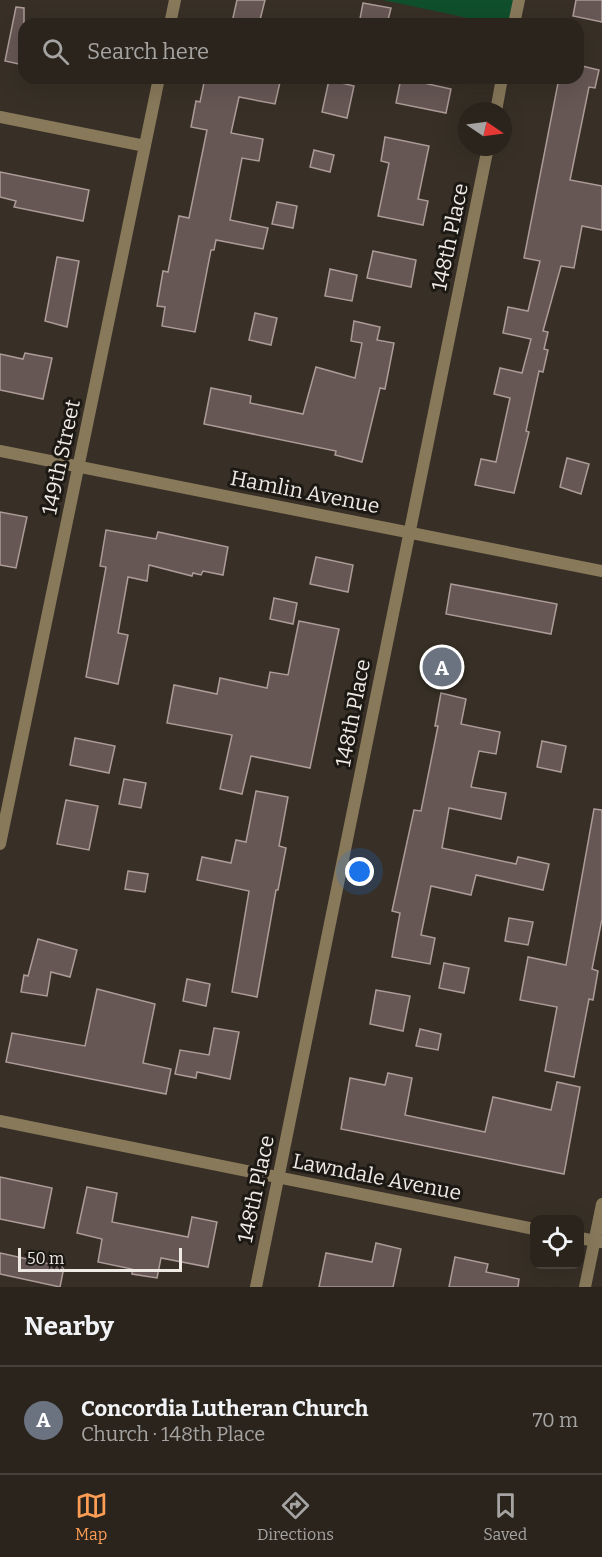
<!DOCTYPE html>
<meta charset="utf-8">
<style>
body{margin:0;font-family:Bitter,serif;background:#363029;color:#f1f3f6}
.controls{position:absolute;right:18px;bottom:18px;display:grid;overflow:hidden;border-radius:12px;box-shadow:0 6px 24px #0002}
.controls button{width:54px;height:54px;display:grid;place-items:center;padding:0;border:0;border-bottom:2px solid #46413b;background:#2a241c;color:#f1f3f6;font:30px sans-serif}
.compass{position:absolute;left:458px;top:102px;width:54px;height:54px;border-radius:50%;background:#2a241c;box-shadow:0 6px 24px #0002;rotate:103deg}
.scale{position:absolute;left:18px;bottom:15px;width:164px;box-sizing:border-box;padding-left:6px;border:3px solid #efeae3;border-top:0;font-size:16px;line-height:21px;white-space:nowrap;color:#efeae3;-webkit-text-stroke:4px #1c1914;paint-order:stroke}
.you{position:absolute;left:360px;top:872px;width:21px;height:21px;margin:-15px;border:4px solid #fff;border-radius:50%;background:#1a73e8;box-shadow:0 0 0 9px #1a73e833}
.badge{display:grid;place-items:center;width:39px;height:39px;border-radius:50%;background:#fd9d55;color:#fff;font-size:20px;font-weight:700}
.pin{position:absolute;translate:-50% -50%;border:3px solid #fff;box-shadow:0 2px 6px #0006}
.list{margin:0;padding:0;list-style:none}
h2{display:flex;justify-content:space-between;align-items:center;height:78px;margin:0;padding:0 24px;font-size:26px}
h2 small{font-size:20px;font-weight:400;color:#a5a4a3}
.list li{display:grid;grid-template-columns:39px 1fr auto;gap:18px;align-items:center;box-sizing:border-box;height:108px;padding:0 24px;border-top:2px solid #46413b}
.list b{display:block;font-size:22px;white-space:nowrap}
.list p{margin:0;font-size:20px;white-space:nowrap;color:#a5a4a3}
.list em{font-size:20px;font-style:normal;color:#a5a4a3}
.icon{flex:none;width:33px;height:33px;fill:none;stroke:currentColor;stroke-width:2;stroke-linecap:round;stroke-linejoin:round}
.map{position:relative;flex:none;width:602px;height:1287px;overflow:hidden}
.search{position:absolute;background:#2a241c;box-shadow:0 6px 24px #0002;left:18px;right:18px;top:18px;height:66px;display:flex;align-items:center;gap:15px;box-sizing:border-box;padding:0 21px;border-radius:18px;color:#a5a4a3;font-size:22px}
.sheet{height:186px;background:#2a241c}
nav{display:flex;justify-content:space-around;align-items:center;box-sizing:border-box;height:84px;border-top:2px solid #46413b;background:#2a241c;font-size:16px;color:#a5a4a3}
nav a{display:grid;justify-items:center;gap:3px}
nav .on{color:#fd9d55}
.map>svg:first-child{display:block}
.green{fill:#104f2c}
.building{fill:#665754;stroke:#ac9b98;stroke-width:1.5}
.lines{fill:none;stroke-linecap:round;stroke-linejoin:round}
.street{stroke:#88795b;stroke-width:12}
.labels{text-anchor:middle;stroke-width:6;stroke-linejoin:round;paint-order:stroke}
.street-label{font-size:21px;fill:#efeae3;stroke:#1c1914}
</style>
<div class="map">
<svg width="602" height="1287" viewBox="0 0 602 1287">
<rect width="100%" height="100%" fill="#383026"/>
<path class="green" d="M383 0H519L514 24H496Z"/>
<path class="building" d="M237 0H265L259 24 232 22Z
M576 0H602V22L573 16Z
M363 3 391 8 387 24H359Z
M16 7 24 8V65L5 61Z
M578 65 599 70 595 88 589 87 570 180 602 186V230L582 226 574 268 561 266 543 331 548 332 544 349 548 350 543 372 539 371 526 431 529 432 514 493 475 485 481 459 496 462 510 398 494 394 500 368 522 373 531 339 503 333 508 307 528 311 540 261 524 258 559 78H578Z
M205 78H281L275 104 239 97 231 133 263 139 259 161 242 158 230 220 268 228 263 249 216 240 214 250H211L195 332 162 326 165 307 157 306 163 271 168 272 179 216 189 218 207 130 191 127 196 101 200 102Z
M401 78 451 89 446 113 396 103Z
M329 80 354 86 347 118 322 112Z
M385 137 429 146 418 199 428 201 423 225 378 216 389 163 381 161Z
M314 150 334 155 330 172 310 167Z
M0 172 89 190 83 221 14 207 16 201 0 197Z
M277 202 297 206 293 228 272 224Z
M373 251 416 260 411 287 367 278Z
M57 257 79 261 67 327 45 321Z
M330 269 357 275 352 301 325 296Z
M255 313 277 318 271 345 249 340Z
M354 321 380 327 377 340 394 343 385 389 380 388 362 462 335 455 336 451 204 424 211 388 251 396 250 403 303 414 316 367 355 378 362 343 351 341Z
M25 353 52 358 43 399 0 390V354L23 359Z
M567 458 589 464 581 494 560 487Z
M0 512 27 517 16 568 0 565Z
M106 530 156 539 158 532 228 547 223 575 203 571 201 575 193 573 192 576 149 565 147 581 128 577 118 633 128 635 118 684 86 677 106 567 100 566Z
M316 557 353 565 348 592 310 584Z
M451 584 557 604 551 634 446 614Z
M274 598 297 603 293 624 270 619Z
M299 621 339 629 310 768 251 756 242 794 220 789 232 735 167 723 174 685 217 694 220 678 267 688 270 672 288 675Z
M441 693 466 699 461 724 500 732 496 754 479 751 471 787 506 793 501 819 449 808 442 848 516 864 518 857 549 864 543 890 476 875 471 895 431 886 421 935 435 938 430 964 392 957 400 913 392 911 414 810 421 811 438 726H435Z
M75 738 115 746 109 773 70 765Z
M542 741 566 746 561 772 537 767Z
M124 779 146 783 141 808 119 804Z
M256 791 288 797 279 846 286 848 278 890H276L257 997 232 992 249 891 197 880 202 857 231 863 236 840 246 842Z
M66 800 98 806 89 850 57 844Z
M594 809 602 810V919L592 969 598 971 593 1000 589 999 574 1077 545 1071 557 1007 520 1000 528 957 566 965Z
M128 871 148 874 145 892 125 889Z
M509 918 533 922 528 945 505 941Z
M38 939 77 950 70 977 51 972 47 996 21 992 24 975 28 976Z
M444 963 469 968 464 993 439 988Z
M187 979 210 984 206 1006 183 1001Z
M97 989 155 1004 143 1063 171 1069 166 1094 6 1062 12 1033 85 1046Z
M376 990 410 996 403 1031 370 1024Z
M214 1028 239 1032 230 1079 197 1072 196 1078 175 1074 180 1050 209 1055Z
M420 1029 441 1034 438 1050 416 1046Z
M388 1073 412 1078 405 1115 485 1132 493 1097 551 1110 557 1082 580 1087 564 1174 341 1129 350 1078 385 1085Z
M0 1177 52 1188 44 1228 0 1219Z
M87 1187 117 1193 112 1222 188 1237 192 1217 217 1222 208 1267 161 1258 157 1278 132 1274V1269L98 1262 102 1239 77 1233Z
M376 1243 401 1249 393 1287H319L326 1253 372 1262Z
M0 1253 64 1267 60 1287 0 1274Z
M455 1257 488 1264 486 1272 519 1279 518 1287H449Z"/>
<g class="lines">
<path class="street" d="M170 24 175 0
M514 24 519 0
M496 111 502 78
M0 117 145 146
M0 451 602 571
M0 844 159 78
M0 1121 534 1229
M580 1238 601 1242
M256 1287 488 147
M585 1287 602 1204"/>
</g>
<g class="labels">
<g class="street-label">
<text transform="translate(450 237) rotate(-78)" y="7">148th Place</text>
<text transform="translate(61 457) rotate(-78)" y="7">149th Street</text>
<text transform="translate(305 492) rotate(11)" y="7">Hamlin Avenue</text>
<text transform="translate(353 713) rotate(-79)" y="7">148th Place</text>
<text transform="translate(377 1177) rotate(11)" y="7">Lawndale Avenue</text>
<text transform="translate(256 1189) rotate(-78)" y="7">148th Place</text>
</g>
</g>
</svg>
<div class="controls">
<button><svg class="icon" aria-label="locate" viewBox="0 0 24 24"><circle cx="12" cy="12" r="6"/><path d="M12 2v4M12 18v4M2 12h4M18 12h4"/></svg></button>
</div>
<svg class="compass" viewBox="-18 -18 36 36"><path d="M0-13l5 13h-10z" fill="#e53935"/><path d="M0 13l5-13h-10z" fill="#a5a4a3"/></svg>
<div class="scale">50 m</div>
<div class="you"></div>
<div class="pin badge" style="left:442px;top:667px;background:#6b7280">A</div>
<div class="search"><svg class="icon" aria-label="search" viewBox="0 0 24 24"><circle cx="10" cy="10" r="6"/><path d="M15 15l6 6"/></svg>Search here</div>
</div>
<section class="sheet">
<h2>Nearby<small></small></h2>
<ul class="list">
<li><span class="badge" style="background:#6b7280">A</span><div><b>Concordia Lutheran Church</b><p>Church · 148th Place</p></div><em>70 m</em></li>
</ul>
</section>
<nav>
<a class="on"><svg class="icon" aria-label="map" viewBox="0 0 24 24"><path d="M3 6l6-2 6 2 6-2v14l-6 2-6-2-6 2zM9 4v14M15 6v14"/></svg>Map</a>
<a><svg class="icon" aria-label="directions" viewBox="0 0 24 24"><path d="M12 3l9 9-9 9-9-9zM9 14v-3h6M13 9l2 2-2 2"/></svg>Directions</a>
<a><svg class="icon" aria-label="saved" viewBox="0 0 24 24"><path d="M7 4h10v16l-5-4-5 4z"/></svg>Saved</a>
</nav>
